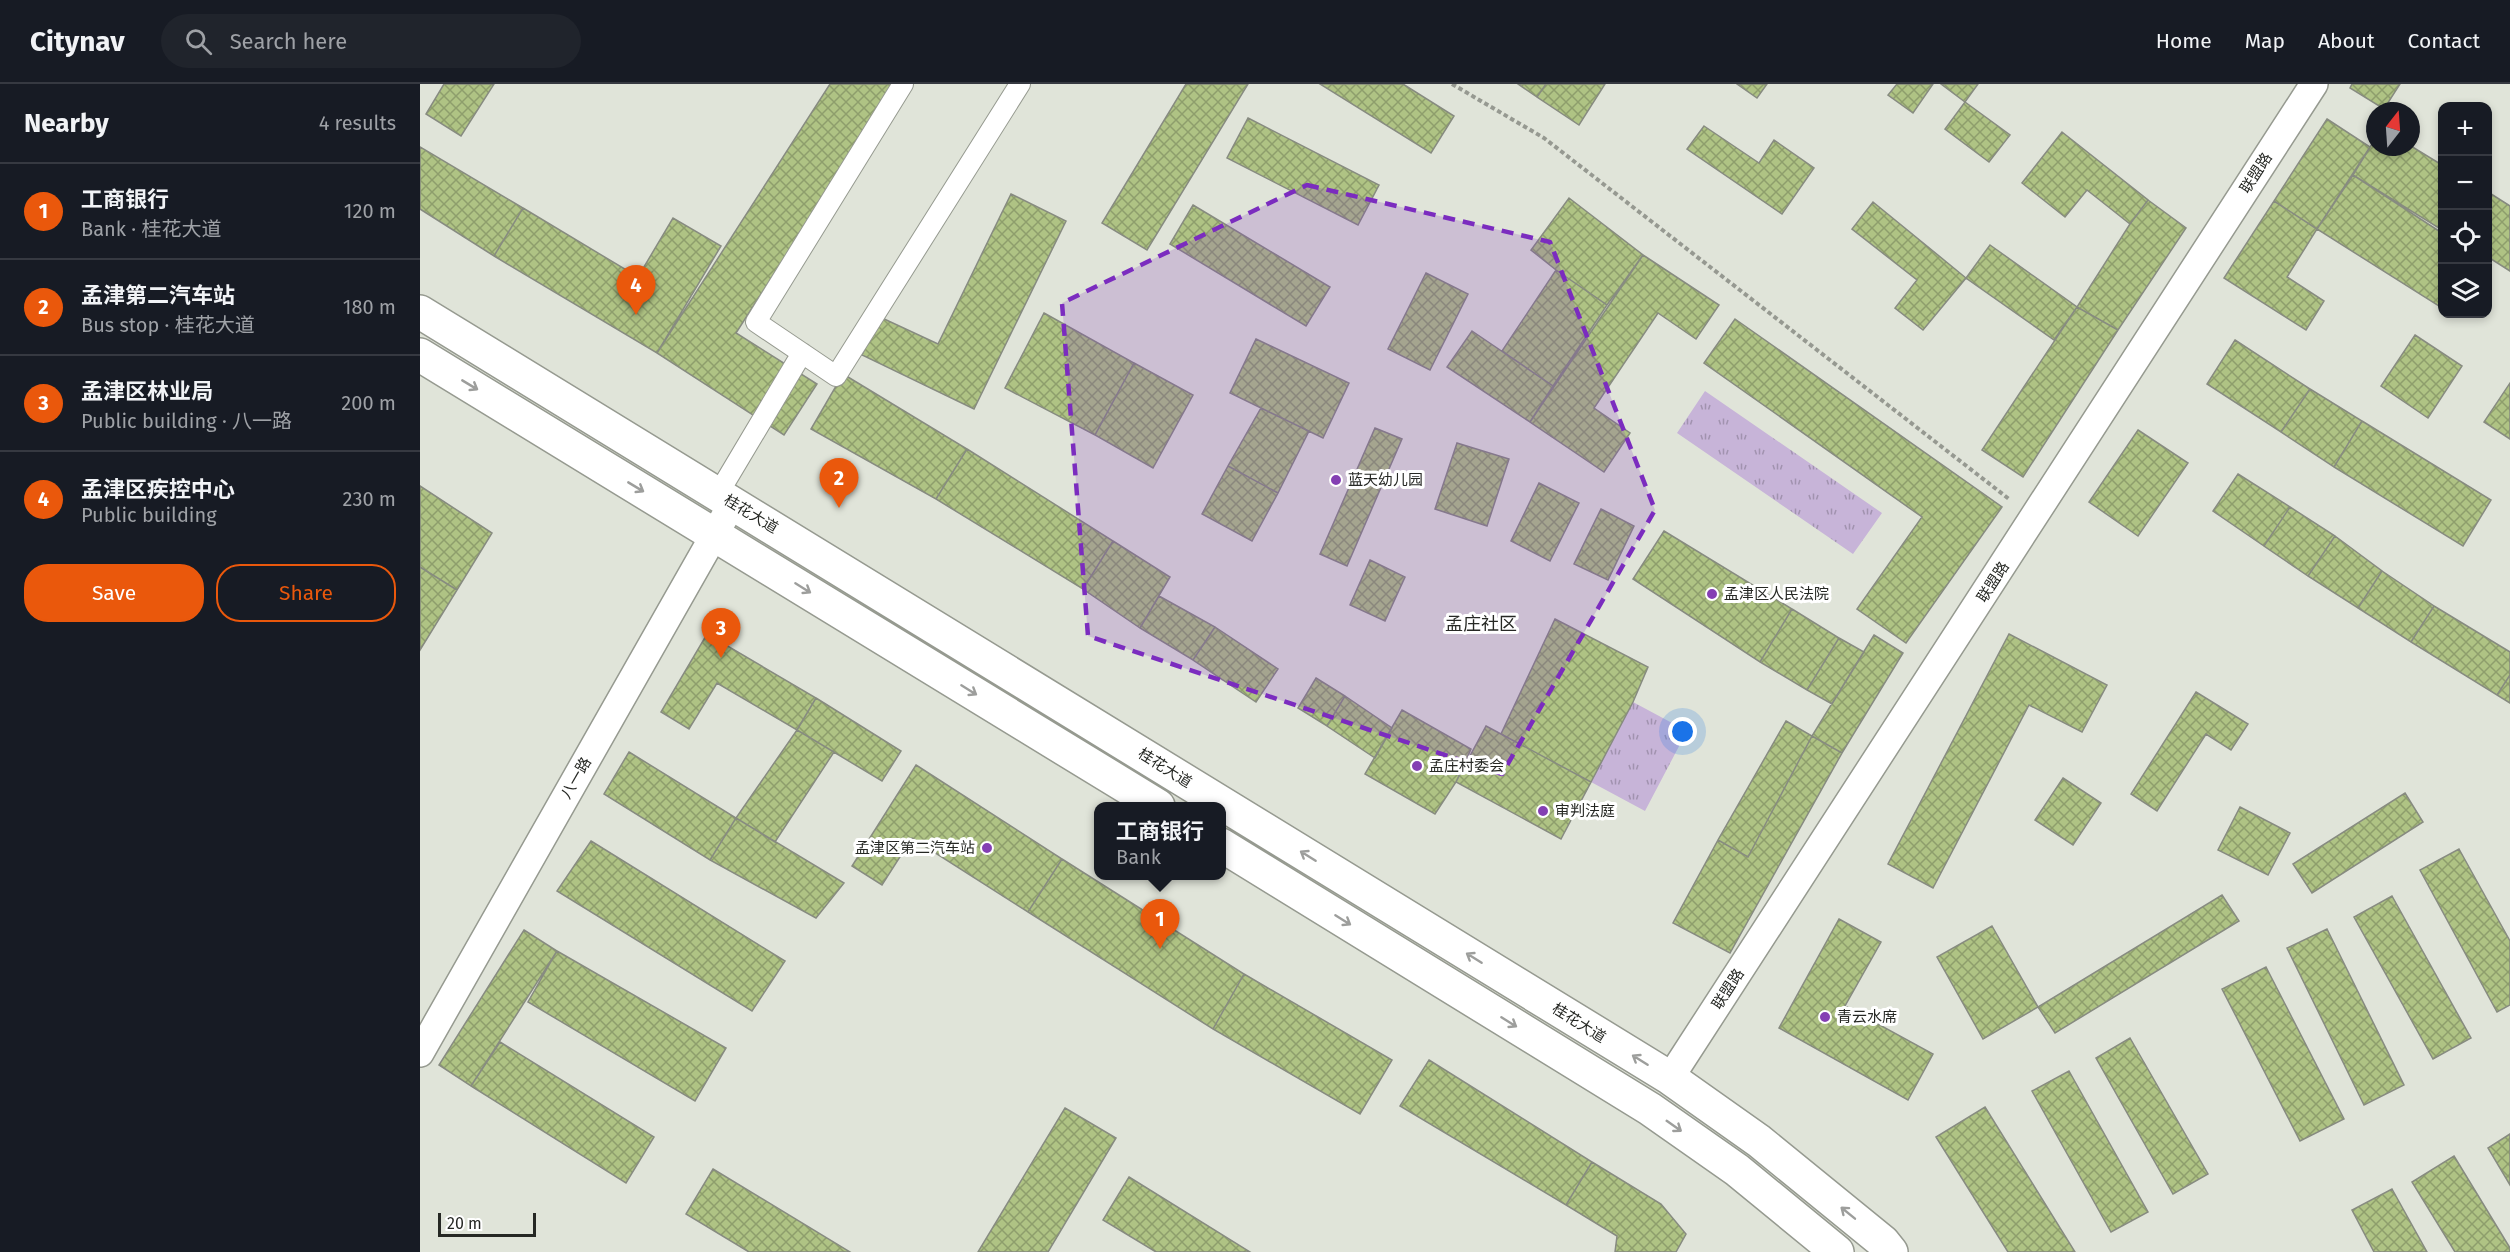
<!DOCTYPE html>
<meta charset="utf-8">
<style>
body{margin:0;font-family:"Fira Sans","Noto Sans SC",sans-serif;background:#20242c;color:#f1f3f6}
.controls{position:absolute;right:18px;top:18px;display:grid;overflow:hidden;border-radius:12px;box-shadow:0 3px 9px #0003}
.controls button{width:54px;height:54px;display:grid;place-items:center;padding:0;border:0;border-bottom:2px solid #363941;background:#171b24;color:#f1f3f6;font:30px sans-serif}
.compass{position:absolute;left:1946px;top:18px;width:54px;height:54px;border-radius:50%;background:#171b24;box-shadow:0 3px 9px #0003;rotate:17deg}
.scale{position:absolute;left:18px;bottom:15px;width:98px;box-sizing:border-box;padding-left:6px;border:3px solid #262824;border-top:0;font-size:16px;line-height:21px;white-space:nowrap;color:#262824;-webkit-text-stroke:4px #fff;paint-order:stroke}
.you{position:absolute;left:1263px;top:648px;width:21px;height:21px;margin:-15px;border:4px solid #fff;border-radius:50%;background:#1a73e8;box-shadow:0 0 0 9px #1a73e833}
.badge{display:grid;place-items:center;width:39px;height:39px;border-radius:50%;background:#ea580c;color:#fff;font-size:20px;font-weight:700}
.pin{position:absolute;translate:-50% -50px;filter:drop-shadow(0 2px 3px #0008)}
.pin::after{content:'';position:absolute;top:32px;width:21px;height:18px;background:inherit;clip-path:polygon(0 0,100% 0,50% 100%)}
.popup{position:absolute;left:674px;top:718px;width:132px;height:78px;box-sizing:border-box;display:grid;place-content:center;border-radius:12px;background:#171b24;filter:drop-shadow(0 2px 4px #0005);font-size:20px;white-space:nowrap;color:#9ea1a6}
.popup b{font-size:22px;color:#f1f3f6}
.popup::after{content:'';position:absolute;left:50%;top:100%;margin-left:-12px;border:12px solid transparent;border-top-color:#171b24}
.list{margin:0;padding:0;list-style:none}
h2{display:flex;justify-content:space-between;align-items:center;height:78px;margin:0;padding:0 24px;font-size:26px}
h2 small{font-size:20px;font-weight:400;color:#9ea1a6}
.list li{display:grid;grid-template-columns:39px 1fr auto;gap:18px;align-items:center;box-sizing:border-box;height:96px;padding:0 24px;border-top:2px solid #363941}
.list b{display:block;font-size:22px;white-space:nowrap}
.list p{margin:0;font-size:20px;white-space:nowrap;color:#9ea1a6}
.list em{font-size:20px;font-style:normal;color:#9ea1a6}
.actions{display:flex;gap:12px;padding:18px 24px}
.actions a{flex:1;padding:14px 0;border:2px solid #ea580c;border-radius:24px;text-align:center;font-size:21px;color:#ea580c}
.actions .main{background:#ea580c;color:#fff}
.icon{flex:none;width:33px;height:33px;fill:none;stroke:currentColor;stroke-width:2;stroke-linecap:round;stroke-linejoin:round}
.map{position:relative;flex:none;width:2090px;height:1168px;overflow:hidden}
header{display:flex;align-items:center;gap:36px;box-sizing:border-box;height:84px;padding:0 30px;background:#171b24;border-bottom:2px solid #363941}
header strong{font-size:28px}
nav{display:flex;gap:33px;margin-inline-start:auto;font-size:21px}
.search{width:420px;height:54px;background:#20242c;display:flex;align-items:center;gap:15px;box-sizing:border-box;padding:0 21px;border-radius:33px;color:#9ea1a6;font-size:22px}
main{display:flex}
aside{flex:1;background:#171b24}
.map>svg:first-child{display:block}
.grass{fill:url(#grass-tufts)}
.building{fill:url(#building-cross-hatch);stroke:#878b80;stroke-width:1.5}
.lines{fill:none;stroke-linecap:round;stroke-linejoin:round}
.pedestrian-casing{stroke:#969a90;stroke-width:22}
.minor-casing{stroke:#969a90;stroke-width:30}
.secondary-casing{stroke:#969a90;stroke-width:36}
.path{stroke:#969991;stroke-width:4;stroke-dasharray:4.5 3;stroke-linecap:butt}
.pedestrian{stroke:#fff;stroke-width:20}
.minor{stroke:#fff;stroke-width:27}
.secondary{stroke:#fff;stroke-width:33}
.oneway{stroke:#9d9e9c}
.marked{fill:#7b2cbf;fill-opacity:0.2;stroke:#7b2cbf;stroke-width:4.5;stroke-dasharray:12 8;stroke-linejoin:round}
.poi-dot{fill:#843fb3;stroke:#fff;stroke-width:2}
.labels{text-anchor:middle;stroke-width:6;stroke-linejoin:round;paint-order:stroke}
.street-label{font-size:15px;fill:#262824;stroke:#fff}
.poi-label{font-size:15px;fill:#262824;stroke:#fff;text-anchor:start}
.quarter-label{font-size:18px;fill:#262824;stroke:#fff}
</style>
<header>
<strong>Citynav</strong>
<div class="search"><svg class="icon" aria-label="search" viewBox="0 0 24 24"><circle cx="10" cy="10" r="6"/><path d="M15 15l6 6"/></svg>Search here</div>
<nav><a>Home</a><a>Map</a><a>About</a><a>Contact</a></nav>
</header>
<main>
<aside>
<h2>Nearby<small>4 results</small></h2>
<ul class="list">
<li><span class="badge">1</span><div><b>工商银行</b><p>Bank · 桂花大道</p></div><em>120 m</em></li>
<li><span class="badge">2</span><div><b>孟津第二汽车站</b><p>Bus stop · 桂花大道</p></div><em>180 m</em></li>
<li><span class="badge">3</span><div><b>孟津区林业局</b><p>Public building · 八一路</p></div><em>200 m</em></li>
<li><span class="badge">4</span><div><b>孟津区疾控中心</b><p>Public building</p></div><em>230 m</em></li>
</ul>
<div class="actions"><a class="main">Save</a><a>Share</a></div>
</aside>
<div class="map">
<svg width="2090" height="1168" viewBox="0 0 2090 1168">
<defs>
<pattern id="grass-tufts" width="24" height="20" patternUnits="userSpaceOnUse" patternTransform="scale(1.5)"><rect width="24" height="20" fill="#c7b4d8"/><path d="M3 7l-1-3M5 7V3M7 7l1-3M15 17l-1-3M17 17v-4M19 17l1-3" fill="none" stroke="#a192af"/></pattern>
<pattern id="building-cross-hatch" width="8" height="8" patternUnits="userSpaceOnUse" patternTransform="scale(1.5)"><rect width="8" height="8" fill="#afc384"/><path d="M0 0l8 8M0 8l8-8" fill="none" stroke="#8e9e6c"/></pattern>
</defs>
<rect width="100%" height="100%" fill="#e0e4d9"/>
<path class="grass" d="M1285 307 1462 429 1433 470 1257 349Z
M1213 618 1267 647 1225 727 1171 698Z"/>
<path class="building" d="M24 0H74L41 52 6 30Z
M410 0H476L316 249 397 300 364 351 237 269Z
M766 0H828L727 166 682 139Z
M900 0H983L1034 32 1011 69Z
M1098 0H1126L1117 13Z
M1126 0H1185L1159 41 1117 13Z
M1317 0H1347L1337 14Z
M1477 0H1513L1493 29 1468 11Z
M1521 0H1558L1545 18Z
M1932 0H1980L1964 25 1930 4Z
M1545 18 1590 51 1569 78 1525 45Z
M828 34 959 101 938 141 807 74Z
M1907 35 1950 63 1897 145 1854 117Z
M1284 42 1339 79 1354 56 1394 84 1362 130 1267 65Z
M1642 48 1728 116 1710 140 1667 106 1645 133 1602 99Z
M1955 55V63L1991 62 2022 81V146L1933 91Z
M0 63 103 124 74 172 0 125Z
M1933 91 2022 149V224L1897 145Z
M2068 108 2090 122V187L2068 173Z
M591 110 646 137 554 325 442 271 460 233 518 260Z
M1149 114 1223 171 1187 221 1136 186 1111 166Z
M1728 116 1766 144 1698 246 1657 223 1710 140Z
M1854 117 1897 145 1867 193 1904 217 1886 246 1804 194Z
M1453 118 1546 194 1503 246 1475 224 1497 196 1432 145Z
M773 121 910 203 886 242 750 160Z
M103 124 218 193 253 134 301 162 237 269 74 172Z
M1570 161 1657 223 1634 256 1546 194Z
M1223 171 1299 221 1276 255 1238 229 1174 324 1210 349 1184 388 1110 338Z
M1136 186 1187 221 1133 302 1082 267Z
M1006 189 1048 210 1010 286 968 265Z
M1657 223 1698 246 1603 393 1562 366Z
M624 229 714 279 675 351 585 304Z
M1315 235 1582 423 1486 559 1437 525 1502 433 1284 279Z
M1052 247 1133 302 1110 338 1027 283Z
M1995 251 2042 282 2008 334 1961 302Z
M836 255 929 299 903 354 810 309Z
M1815 256 1890 305 1861 348 1787 300Z
M714 279 773 311 733 384 675 351Z
M423 290 547 365 516 415 391 345Z
M2090 299V355L2064 338Z
M1890 305 1942 337 1914 383 1861 348Z
M841 324 889 347 858 409 808 382Z
M1942 337 2071 416 2043 462 1914 383Z
M955 344 982 355 927 482 900 470Z
M1718 346 1768 379 1718 452 1669 418Z
M1037 359 1089 375 1067 442 1015 425Z
M547 365 693 457 663 505 516 415Z
M808 382 858 409 832 457 782 430Z
M1818 390 1870 423 1844 462 1793 427Z
M1119 399 1159 419 1130 477 1091 457Z
M0 402 72 449 37 506 0 483Z
M1870 423 1915 452 1888 492 1844 462Z
M1181 425 1214 442 1188 496 1154 480Z
M1244 447 1372 525 1340 578 1213 495Z
M1915 452 1962 487 1938 524 1888 492Z
M693 457 750 493 720 544 663 505Z
M950 476 985 493 965 537 930 521Z
M0 483 37 506 0 566Z
M1962 487 2014 522 1991 558 1938 524Z
M739 512 795 543 773 576 720 544Z
M2014 522 2090 568V591L2077 611 1991 558Z
M1372 525 1419 554 1387 606 1340 578Z
M1135 535 1228 583 1213 618 1171 698 1081 650Z
M795 543 858 585 836 618 773 576Z
M287 550 396 614 377 646 297 599 269 645 241 628Z
M1589 550 1687 601 1662 648 1609 621 1513 804 1468 780Z
M1454 551 1483 569 1422 669 1392 652Z
M1419 554 1444 568 1412 620 1387 606Z
M2090 591V619L2077 611Z
M896 594 925 612 907 642 878 624Z
M1776 608 1828 640 1811 666 1786 650 1737 727 1711 710Z
M925 612 972 644 955 674 907 642Z
M396 614 481 667 462 697 377 646Z
M982 626 1051 665 1036 698 1015 730 945 690Z
M1366 637 1392 652 1328 773 1298 756Z
M1066 642 1171 698 1141 755 1036 698Z
M377 646 414 668 355 758 316 734Z
M1392 652 1422 669 1310 869 1253 839 1298 756 1328 773Z
M209 668 316 734 290 776 184 710Z
M496 681 642 775 608 828 492 754 462 801 432 782Z
M1643 694 1681 719 1653 761 1615 736Z
M1985 709 2003 738 1892 809 1873 780Z
M1820 723 1870 749 1848 791 1798 766Z
M316 734 424 799 396 834 290 776Z
M171 757 365 877 332 927 137 807Z
M2039 765 2090 857V921L2077 928 2000 786Z
M642 775 824 890 793 945 608 828Z
M1802 811 1819 837 1635 949 1618 923Z
M1972 812 2051 954 2013 975 1934 833Z
M1419 835 1461 858 1425 922 1513 970 1488 1016 1359 944Z
M1572 842 1618 923 1563 955 1517 873Z
M1907 845 1984 1001 1944 1021 1867 864Z
M104 846 137 867 51 1002 19 981Z
M137 867 306 964 275 1017 108 918Z
M1846 883 1924 1035 1880 1057 1802 905Z
M824 890 972 976 940 1030 793 945Z
M1710 954 1788 1090 1753 1110 1676 974Z
M80 958 234 1053 206 1099 51 1002Z
M1009 976 1172 1078 1146 1121 980 1022Z
M1649 987 1728 1128 1691 1148 1612 1007Z
M1565 1023 1655 1168H1588L1516 1053Z
M645 1024 696 1054 628 1168H558Z
M2090 1050V1101L2068 1064Z
M2034 1072 2090 1164V1168H2035L1992 1098Z
M1172 1078 1241 1120 1266 1150 1256 1168H1195L1197 1152 1146 1121Z
M293 1085 430 1168H329L266 1130Z
M709 1093 830 1168H736L683 1136Z
M1972 1105 2007 1168H1954L1932 1126Z"/>
<g class="lines">
<g class="pedestrian-casing">
<path id="pedestrian" d="M483 0 336 238 416 292 600 0
M298 410 382 269"/>
</g>
<g class="minor-casing">
<path id="minor" d="M0 969 313 418
M1250 994 1894 0"/>
</g>
<g class="secondary-casing">
<path id="secondary" d="M0 228 1250 994 1339 1057 1463 1158 1471 1168
M0 271 738 722
M801 761 1230 1025 1317 1086 1417 1168"/>
</g>
<path class="path" d="M1032 0 1124 54 1589 415"/>
<use href="#pedestrian" class="pedestrian"/>
<use href="#minor" class="minor"/>
<use href="#secondary" class="secondary"/>
</g>
<defs><path id="oneway-shaft" d="M-6 0H5M1.5-3L5.5 0L1.5 3" fill="none" stroke-width="1.6" stroke-linecap="round" stroke-linejoin="round" transform="scale(1.5)"/></defs>
<g class="oneway">
<use href="#oneway-shaft" transform="translate(50 301) rotate(31)"/>
<use href="#oneway-shaft" transform="translate(216 403) rotate(31)"/>
<use href="#oneway-shaft" transform="translate(383 504) rotate(32)"/>
<use href="#oneway-shaft" transform="translate(549 606) rotate(32)"/>
<use href="#oneway-shaft" transform="translate(888 772) rotate(-148)"/>
<use href="#oneway-shaft" transform="translate(923 836) rotate(32)"/>
<use href="#oneway-shaft" transform="translate(1054 874) rotate(-148)"/>
<use href="#oneway-shaft" transform="translate(1089 938) rotate(32)"/>
<use href="#oneway-shaft" transform="translate(1220 976) rotate(-148)"/>
<use href="#oneway-shaft" transform="translate(1254 1042) rotate(35)"/>
<use href="#oneway-shaft" transform="translate(1428 1129) rotate(-141)"/>
</g>
<path class="marked" d="M887 101 1130 158 1235 426 1082 690 668 552 642 219Z"/>
<g class="poi-dot">
<circle cx="916" cy="396" r="6"/>
<circle cx="1292" cy="510" r="6"/>
<circle cx="997" cy="682" r="6"/>
<circle cx="1123" cy="727" r="6"/>
<circle cx="567" cy="764" r="6"/>
<circle cx="1405" cy="933" r="6"/>
</g>
<g class="labels">
<g class="street-label">
<text transform="translate(1836 89) rotate(-57)" y="5">联盟路</text>
<text transform="translate(331 430) rotate(31)" y="5">桂花大道</text>
<text transform="translate(1573 498) rotate(-57)" y="5">联盟路</text>
<text transform="translate(745 684) rotate(32)" y="5">桂花大道</text>
<text transform="translate(156 694) rotate(-60)" y="5">八一路</text>
<text transform="translate(1308 905) rotate(-57)" y="5">联盟路</text>
<text transform="translate(1159 939) rotate(32)" y="5">桂花大道</text>
</g>
<g class="poi-label">
<text x="928" y="401">蓝天幼儿园</text>
<text x="1304" y="515">孟津区人民法院</text>
<text x="1009" y="687">孟庄村委会</text>
<text x="1135" y="732">审判法庭</text>
<text x="555" y="769" text-anchor="end">孟津区第二汽车站</text>
<text x="1417" y="938">青云水席</text>
</g>
<g class="quarter-label">
<text x="1061" y="546">孟庄社区</text>
</g>
</g>
</svg>
<div class="controls">
<button>+</button>
<button>−</button>
<button><svg class="icon" aria-label="locate" viewBox="0 0 24 24"><circle cx="12" cy="12" r="6"/><path d="M12 2v4M12 18v4M2 12h4M18 12h4"/></svg></button>
<button><svg class="icon" aria-label="layers" viewBox="0 0 24 24"><path d="M12 4l9 5-9 5-9-5zM3 14l9 5 9-5"/></svg></button>
</div>
<svg class="compass" viewBox="-18 -18 36 36"><path d="M0-13l5 13h-10z" fill="#e53935"/><path d="M0 13l5-13h-10z" fill="#9ea1a6"/></svg>
<div class="scale">20 m</div>
<div class="you"></div>
<div class="pin badge" style="left:740px;top:865px">1</div>
<div class="popup"><b>工商银行</b>Bank</div>
<div class="pin badge" style="left:419px;top:424px">2</div>
<div class="pin badge" style="left:301px;top:574px">3</div>
<div class="pin badge" style="left:216px;top:231px">4</div>
</div>
</main>
